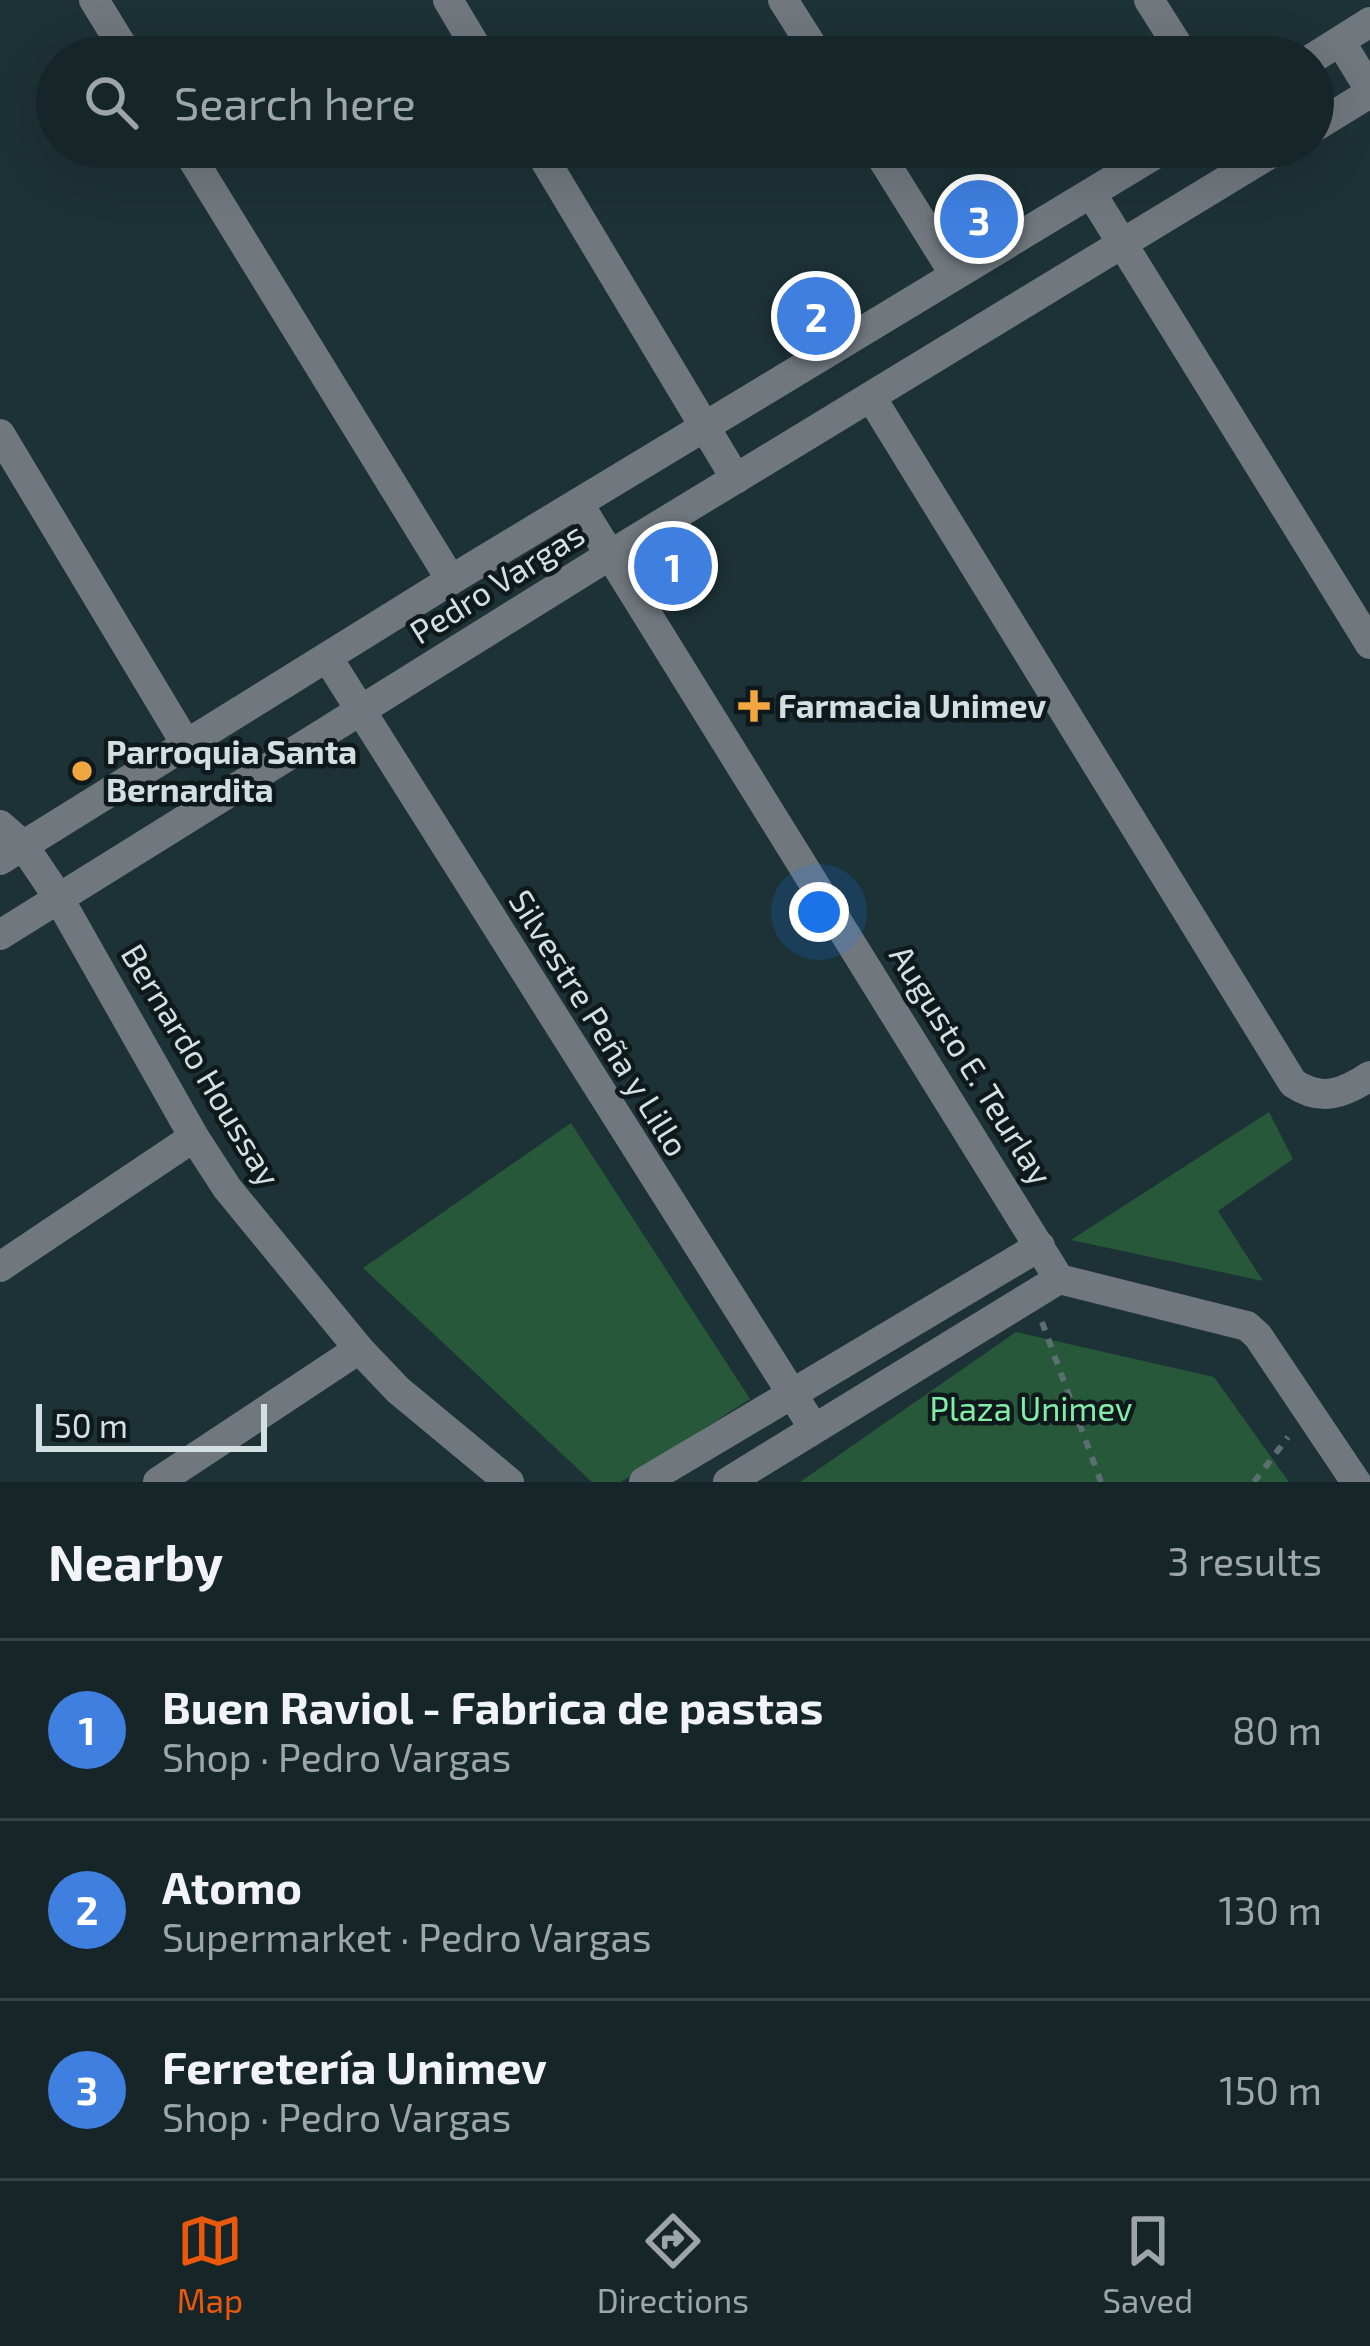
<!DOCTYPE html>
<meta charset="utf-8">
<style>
body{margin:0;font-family:"Exo 2",sans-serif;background:#233234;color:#f1f3f6}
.scale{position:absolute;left:36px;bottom:30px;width:231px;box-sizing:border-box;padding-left:12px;border:6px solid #d3e0e2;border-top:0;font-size:33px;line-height:42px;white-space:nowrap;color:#d3e0e2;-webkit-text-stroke:9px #0f181a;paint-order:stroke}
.you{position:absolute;left:819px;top:912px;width:42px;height:42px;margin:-30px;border:9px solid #fff;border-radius:50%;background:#1a73e8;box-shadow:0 0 0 18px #1a73e833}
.badge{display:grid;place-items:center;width:78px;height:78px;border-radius:50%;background:#ea580c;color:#fff;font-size:39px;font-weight:700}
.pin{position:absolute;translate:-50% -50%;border:6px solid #fff;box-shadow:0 3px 12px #0006}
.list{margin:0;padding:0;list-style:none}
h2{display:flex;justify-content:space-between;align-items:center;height:156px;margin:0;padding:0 48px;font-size:51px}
h2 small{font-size:39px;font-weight:400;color:#9ea5a8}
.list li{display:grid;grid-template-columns:78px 1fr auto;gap:36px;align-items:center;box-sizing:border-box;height:180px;padding:0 48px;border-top:3px solid #354345}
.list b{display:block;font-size:45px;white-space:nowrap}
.list p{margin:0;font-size:39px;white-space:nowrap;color:#9ea5a8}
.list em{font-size:39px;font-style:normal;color:#9ea5a8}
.icon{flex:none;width:66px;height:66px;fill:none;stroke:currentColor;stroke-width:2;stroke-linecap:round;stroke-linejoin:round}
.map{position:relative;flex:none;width:1370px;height:1482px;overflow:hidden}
.search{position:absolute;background:#162628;box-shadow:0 12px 48px #0002;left:36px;right:36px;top:36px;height:132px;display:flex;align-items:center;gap:30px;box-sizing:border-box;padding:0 42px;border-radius:66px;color:#9ea5a8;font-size:45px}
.sheet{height:696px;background:#162628}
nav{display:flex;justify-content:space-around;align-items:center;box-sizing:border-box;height:168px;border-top:3px solid #354345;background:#162628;font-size:33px;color:#9ea5a8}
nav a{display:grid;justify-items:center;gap:6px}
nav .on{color:#ea580c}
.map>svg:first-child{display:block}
.green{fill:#265839}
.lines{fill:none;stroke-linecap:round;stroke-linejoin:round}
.path{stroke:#5b6e71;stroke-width:6;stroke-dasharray:9 9;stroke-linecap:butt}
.minor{stroke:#70787e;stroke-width:30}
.poi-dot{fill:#f1a640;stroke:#0f181a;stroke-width:4.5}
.labels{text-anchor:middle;stroke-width:9;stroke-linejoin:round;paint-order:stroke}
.street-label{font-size:33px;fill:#d3e0e2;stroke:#0f181a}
.poi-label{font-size:33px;font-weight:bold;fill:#d3e0e2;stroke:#0f181a;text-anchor:start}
.park-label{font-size:33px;fill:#84eca9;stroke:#0f181a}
</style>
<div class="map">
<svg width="1370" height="1482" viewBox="0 0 1370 1482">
<rect width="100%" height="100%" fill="#1d3236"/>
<path class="green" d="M1269 1112 1293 1159 1218 1211 1263 1281 1071 1240Z
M571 1123 750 1399 621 1482H592L363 1268Z
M1016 1332 1214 1377 1289 1482H800Z"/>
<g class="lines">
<path class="path" d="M1042 1322 1101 1482
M1254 1482 1288 1437"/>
<path class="minor" d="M94 0 129 57
M448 0 482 57
M783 0 819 57
M1149 0 1185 57
M1340 41 1370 90
M1313 58 1370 22
M1313 128 1370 93
M185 147 451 580
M537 147 736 479
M875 147 955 275
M1091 193 1370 644
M871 397 1293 1083C1321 1102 1343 1094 1370 1076
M0 434 186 744
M578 503 1059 1279 1247 1326 1258 1336 1356 1482
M327 657 813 1427
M0 825 23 845 58 897 194 1137 227 1188 359 1349 398 1390 509 1482
M0 860 451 580 1167 147
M0 935 610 555 1281 147
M0 1267 194 1137
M158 1482 359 1349
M644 1482 1040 1246
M728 1482 1059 1279"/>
</g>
<g class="poi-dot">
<path d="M748 688h12v12h12v12h-12v12h-12v-12h-12v-12h12z"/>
<circle cx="82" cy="771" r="12"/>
</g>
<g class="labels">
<g class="street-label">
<text transform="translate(497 583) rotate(-32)" y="12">Pedro Vargas</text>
<text transform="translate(599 1023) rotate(58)" y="12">Silvestre Peña y Lillo</text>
<text transform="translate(201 1065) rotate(59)" y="12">Bernardo Houssay</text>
<text transform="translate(971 1065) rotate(58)" y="12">Augusto E. Teurlay</text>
</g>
<g class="poi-label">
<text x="778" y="718">Farmacia Unimev</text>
<text x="106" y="764">Parroquia Santa<tspan x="106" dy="38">Bernardita</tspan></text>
</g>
<g class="park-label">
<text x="1031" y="1421">Plaza Unimev</text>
</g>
</g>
</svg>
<div class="scale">50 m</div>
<div class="you"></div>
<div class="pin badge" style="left:673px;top:566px;background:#3f7fe0">1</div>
<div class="pin badge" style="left:816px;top:316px;background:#3f7fe0">2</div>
<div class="pin badge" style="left:979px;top:219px;background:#3f7fe0">3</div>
<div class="search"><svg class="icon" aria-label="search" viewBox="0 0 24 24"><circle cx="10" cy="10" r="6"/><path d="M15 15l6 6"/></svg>Search here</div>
</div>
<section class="sheet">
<h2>Nearby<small>3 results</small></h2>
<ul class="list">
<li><span class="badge" style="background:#3f7fe0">1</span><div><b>Buen Raviol - Fabrica de pastas</b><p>Shop · Pedro Vargas</p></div><em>80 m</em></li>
<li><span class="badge" style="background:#3f7fe0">2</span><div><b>Atomo</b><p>Supermarket · Pedro Vargas</p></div><em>130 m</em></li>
<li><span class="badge" style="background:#3f7fe0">3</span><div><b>Ferretería Unimev</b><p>Shop · Pedro Vargas</p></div><em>150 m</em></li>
</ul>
</section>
<nav>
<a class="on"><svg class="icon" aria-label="map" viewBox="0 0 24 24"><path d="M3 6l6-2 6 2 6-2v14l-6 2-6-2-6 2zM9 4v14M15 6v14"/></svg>Map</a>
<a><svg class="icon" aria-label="directions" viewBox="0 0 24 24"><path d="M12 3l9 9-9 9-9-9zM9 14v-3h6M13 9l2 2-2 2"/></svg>Directions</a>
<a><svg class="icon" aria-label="saved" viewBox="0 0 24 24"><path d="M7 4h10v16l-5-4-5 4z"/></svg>Saved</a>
</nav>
